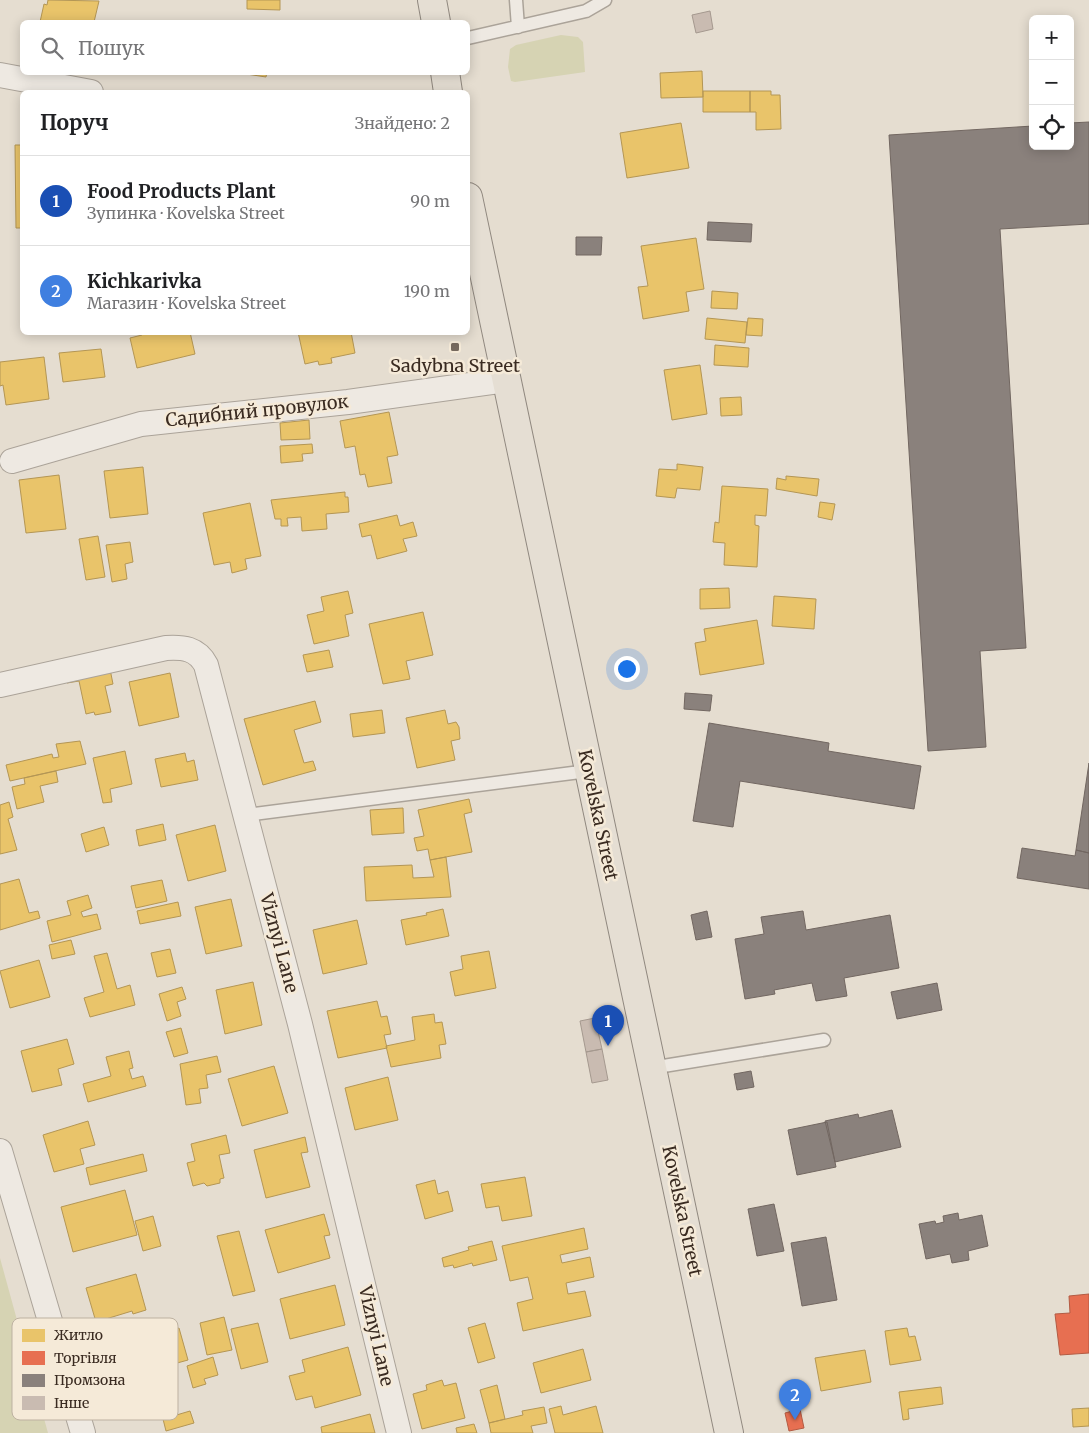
<!DOCTYPE html>
<html lang="uk">
<meta charset="utf-8">
<style>
body{margin:0;font-family:Merriweather,serif;background:#f2f2f2;color:#202124}
.controls{position:absolute;right:15px;top:15px;display:grid;overflow:hidden;border-radius:8px;box-shadow:0 2px 12px #0003}
.controls button{width:45px;height:45px;display:grid;place-items:center;padding:0;border:0;border-bottom:1px solid #e0e0e0;background:#fff;color:#202124;font:25px sans-serif}
.you{position:absolute;left:626px;top:668px;width:18px;height:18px;margin:-12px;border:4px solid #fff;border-radius:50%;background:#1a73e8;box-shadow:0 0 0 8px #1a73e833}
.badge{display:grid;place-items:center;width:32px;height:32px;border-radius:50%;background:#76695e;color:#fff;font-size:16px;font-weight:700}
.pin{position:absolute;translate:-50% -41px;filter:drop-shadow(0 1px 2px #0008)}
.pin::after{content:'';position:absolute;top:26px;width:18px;height:15px;background:inherit;clip-path:polygon(0 0,100% 0,50% 100%)}
.list{margin:0;padding:0;list-style:none}
h2{display:flex;justify-content:space-between;align-items:center;height:65px;margin:0;padding:0 20px;font-size:21px}
h2 small{font-size:16px;font-weight:400;color:#757577}
.list li{display:grid;grid-template-columns:32px 1fr auto;gap:15px;align-items:center;box-sizing:border-box;height:90px;padding:0 20px;border-top:1px solid #e0e0e0}
.list b{display:block;font-size:19px;white-space:nowrap}
.list p{margin:0;font-size:16px;white-space:nowrap;color:#757577}
.list em{font-size:16px;font-style:normal;color:#757577}
.icon{flex:none;width:28px;height:28px;fill:none;stroke:currentColor;stroke-width:2;stroke-linecap:round;stroke-linejoin:round}
.map{position:relative;flex:none;width:1089px;height:1433px;overflow:hidden}
.search{position:absolute;background:#fff;box-shadow:0 2px 12px #0003;left:20px;top:20px;width:450px;height:55px;display:flex;align-items:center;gap:12px;box-sizing:border-box;padding:0 18px;border-radius:8px;color:#757577;font-size:19px}
.panel{position:absolute;background:#fff;box-shadow:0 2px 12px #0003;left:20px;top:90px;width:450px;height:245px;border-radius:8px}
.map>svg:first-child{display:block}
.green{fill:#d6d3b3}
.homes{fill:#e9c46a;stroke:#b49654}
.shops{fill:#e76f51;stroke:#b35b43}
.industry{fill:#8a817c;stroke:#726761}
.building{fill:#c9bbb1;stroke:#a5998f}
.lines{fill:none;stroke-linecap:round;stroke-linejoin:round}
.service-casing{stroke:#aba399;stroke-width:15}
.minor-casing{stroke:#aba399;stroke-width:26}
.primary-casing{stroke:#90887f;stroke-width:30}
.service{stroke:#eee9e2;stroke-width:12}
.minor{stroke:#eee9e2;stroke-width:24}
.primary{stroke:#e5ded3;stroke-width:28}
.poi-dot{fill:#76695e;stroke:#f5ead8;stroke-width:2}
.labels{text-anchor:middle;stroke-width:5;stroke-linejoin:round;paint-order:stroke}
.poi-label{font-size:18px;fill:#3a2b21;stroke:#f5ead8}
.street-label{font-size:18px;fill:#3a2b21;stroke:#f5ead8}
.key{fill:#f5ead8;stroke:#bdb1a1;stroke-width:1}
.key-label{font-size:14px;fill:#3a2b21}
</style>
<div class="map">
<svg width="1089" height="1433" viewBox="0 0 1089 1433">
<rect width="100%" height="100%" fill="#e5ddd0"/>
<path class="green" d="M561 35 578 37 583 42 585 72 515 82 511 81 508 67 510 49 516 45Z
M0 1258 48 1433H0Z"/>
<path class="homes" d="M48 0 99 1 94 22H40L44 4 47 5Z
M247 0H280V10L247 9Z
M702 71 703 97 661 98 660 73Z
M233 72H267L266 77Z
M703 91H750V112H703Z
M750 91H771V95H780L781 129 756 130V112H750Z
M681 123 689 168 627 178 620 133Z
M15 145H22V228H16Z
M696 238 704 289 686 292 689 311 643 319 638 287 648 286 641 246Z
M712 291 738 293 737 309 711 308Z
M707 318 747 322 745 343 705 339Z
M748 318 763 319 762 336 746 335Z
M142 332H190L195 354 137 368 130 338 142 335Z
M298 332H351L355 353 331 358 332 363 319 365 318 361 305 364Z
M715 345 749 348 748 367 714 365Z
M101 349 105 377 63 382 59 353Z
M44 357 49 399 6 405 3 385 0 386V362Z
M700 365 707 414 672 420 664 370Z
M741 397 742 415 721 416 720 398Z
M389 412 398 455 387 457 392 483 368 487 365 474 360 475 355 446 345 448 340 421Z
M309 420 310 439 281 440 280 423Z
M312 444 313 453 302 454 303 461 281 463 280 446Z
M677 464 703 467 700 490 677 488 675 498 656 496 659 469 677 470Z
M143 467 148 514 110 518 104 471Z
M59 475 66 529 26 533 19 480Z
M786 476 819 479 817 496 776 489 777 478 786 480Z
M722 486 768 489 766 516 755 515V525L759 526 757 567 724 565 725 543 713 542 715 522 719 523Z
M345 492V497H348L349 512 326 514 327 529 302 531 301 517 287 518 288 526H281V519H275L271 500Z
M820 502 835 504 832 520 818 517Z
M250 503 261 556 245 559 247 569 232 573 230 562 214 565 203 513Z
M397 515 400 526 413 522 417 536 403 539 407 551 377 559 371 535 362 537 359 524Z
M98 536 105 577 86 580 79 539Z
M130 542 133 562 125 564 127 579 112 582 106 545Z
M729 588 730 608 700 609V589Z
M348 591 353 613 345 615 349 636 314 644 307 615 324 611 321 597Z
M774 596 816 599 814 629 772 626Z
M423 612 433 655 406 661 410 679 383 684 369 624Z
M757 620 764 664 700 675 695 643 706 641 704 629Z
M329 650 333 667 307 672 303 655Z
M110 669 113 684 105 686 111 712 95 715 94 712 86 714 79 681 67 683 66 679Z
M170 673 179 717 139 726 129 682Z
M315 701 321 722 294 730 304 763 313 761 316 770 263 785 244 719Z
M382 710 385 733 353 737 350 714Z
M445 710 448 724 456 722 459 727 460 739 451 741 455 760 417 768 406 718Z
M80 741 86 764 10 781 6 765 52 754 53 758 59 757 56 744Z
M125 751 132 784 110 789 112 802 103 803 93 758Z
M185 753 187 762 194 760 198 780 161 787 155 759Z
M56 771 58 782 40 786 44 802 17 809 12 787 25 784 24 778Z
M469 799 472 812 464 814 472 852 430 860 428 849 417 851 414 838 424 836 418 810Z
M9 802 13 817 8 819 17 850 0 854V805Z
M403 808 404 833 372 835 370 810Z
M163 824 166 840 139 846 136 830Z
M215 825 226 871 188 881 176 835Z
M104 827 109 845 86 852 81 834Z
M446 857 451 897 366 901 364 867 412 865 413 878 434 877 430 860Z
M19 879 29 913 38 911 40 918 0 930V884Z
M162 880 167 901 136 908 131 886Z
M88 895 92 908 81 912 83 917 97 914 101 929 52 942 47 921 71 915 67 901Z
M231 899 242 946 206 954 195 907Z
M178 902 181 916 140 924 137 911Z
M443 909 449 936 406 945 401 920 427 915 426 913Z
M357 920 367 964 323 974 313 930Z
M71 940 75 954 52 959 49 945Z
M170 949 176 973 157 977 151 953Z
M489 951 496 988 455 996 450 972 463 969 461 956Z
M107 953 117 989 130 985 135 1005 90 1017 84 998 104 992 94 956Z
M39 960 50 997 10 1008 0 971Z
M253 982 262 1025 225 1034 216 990Z
M182 987 186 999 177 1002 181 1016 167 1021 159 994Z
M377 1001 381 1017 387 1016 391 1034 384 1035 387 1048 338 1058 327 1011Z
M434 1014 435 1023 442 1022 446 1044 439 1045 441 1058 391 1067 386 1046 415 1040 412 1017Z
M181 1028 188 1053 174 1057 166 1032Z
M67 1039 74 1064 58 1069 62 1085 32 1092 21 1051Z
M129 1051 133 1068 129 1069 132 1079 143 1076 146 1086 88 1102 83 1084 111 1076 106 1057Z
M217 1056 221 1072 206 1075 208 1088 199 1089 201 1103 186 1105 180 1064Z
M274 1066 288 1113 242 1126 228 1079Z
M388 1077 398 1120 355 1130 345 1088Z
M88 1121 95 1145 80 1149 84 1164 54 1172 43 1135Z
M226 1135 230 1153 219 1155 224 1178 220 1179V1183L207 1186 204 1183 193 1186 187 1163 195 1161 191 1144Z
M305 1137 308 1152 301 1153 310 1187 266 1198 254 1150Z
M143 1154 147 1171 90 1185 86 1168Z
M525 1177 532 1216 502 1221 499 1206 486 1208 481 1184Z
M435 1180 438 1194 448 1191 453 1211 425 1219 416 1185Z
M125 1190 137 1235 73 1252 61 1207Z
M324 1214 330 1235 324 1236 330 1258 278 1273 265 1230Z
M153 1216 161 1246 143 1251 135 1221Z
M584 1228 588 1249 560 1255 562 1263 590 1257 594 1277 566 1283 568 1294 585 1291 591 1316 523 1331 517 1303 533 1299 528 1277 510 1281 502 1246Z
M239 1231 255 1291 233 1296 217 1236Z
M492 1241 497 1260 473 1266 472 1263 454 1268 453 1265 444 1267 442 1258 469 1250 468 1247Z
M136 1274 146 1310 133 1314 132 1311 96 1322 86 1288Z
M335 1285 345 1325 290 1339 280 1299Z
M224 1317 232 1350 207 1355 200 1323Z
M258 1323 268 1362 241 1369 231 1329Z
M485 1323 495 1358 478 1363 468 1328Z
M179 1328 188 1360 170 1365 169 1361 151 1366 153 1374 159 1372 162 1384 172 1381 176 1393 146 1404 143 1395 118 1402 107 1366 131 1359 129 1352 167 1341 164 1333Z
M907 1328 909 1337 915 1336 921 1360 890 1365 885 1331Z
M348 1347 361 1395 315 1408 312 1396 296 1400 289 1376 305 1372 302 1360Z
M583 1349 591 1380 541 1393 533 1363Z
M865 1350 871 1382 821 1391 815 1358Z
M213 1357 218 1375 204 1379 206 1384 193 1388 187 1366Z
M442 1380 444 1386 456 1383 465 1418 422 1429 413 1394 427 1390 426 1385Z
M497 1385 505 1419 489 1423 480 1390Z
M941 1387 943 1404 908 1409 909 1419 903 1420 899 1392Z
M561 1406 563 1415 596 1406 603 1433H555L549 1409Z
M544 1407 547 1423 531 1426 533 1433H491L489 1423 523 1415 522 1411Z
M1089 1408V1426L1073 1427 1072 1409Z
M190 1411 194 1423 166 1431 163 1419Z
M370 1414 375 1433H322L321 1427Z
M474 1424 477 1433H457L456 1428Z"/>
<path class="shops" d="M1089 1294V1353L1060 1355 1055 1314 1070 1313 1069 1296Z
M800 1409 804 1428 789 1431 785 1413Z"/>
<path class="industry" d="M1089 122V224L1000 229 1026 648 980 651 986 747 928 751 889 135 1033 126V146H1070V123Z
M708 222 752 224 751 242 707 240Z
M576 237H602L601 255H576Z
M685 693 712 695 710 711 684 709Z
M709 723 829 743 828 751 921 766 914 809 740 781 733 827 693 821Z
M1089 763V853L1076 850Z
M1022 848 1075 856 1076 850 1089 853V889L1017 878Z
M707 911 712 937 696 940 691 915Z
M803 911 806 930 890 915 899 968 844 978 847 996 816 1001 812 983 774 990 775 994 745 999 735 939 764 934 761 917Z
M937 983 942 1010 897 1019 891 992Z
M751 1071 754 1087 737 1090 734 1074Z
M892 1110 901 1147 835 1162 825 1121 858 1114 859 1118Z
M827 1122 836 1167 797 1175 788 1130Z
M774 1204 784 1251 757 1256 748 1209Z
M958 1213 959 1220 982 1215 988 1246 968 1251 969 1260 952 1263 950 1254 926 1259 919 1224 935 1221 936 1224 944 1222 943 1216Z
M826 1237 837 1300 802 1306 791 1243Z"/>
<path class="building" d="M710 11 713 29 696 33 692 15Z
M595 1018 602 1049 586 1052 580 1021Z
M602 1049 608 1080 592 1083 586 1052Z"/>
<g class="lines">
<g class="service-casing">
<path id="service" d="M516 0 518 27
M468 38 586 11 605 0
M246 815 588 771
M651 1068 824 1040"/>
</g>
<g class="minor-casing">
<path id="minor" d="M0 75 91 92
M12 461 141 424 348 402 506 380
M0 685 166 648C183 647 197 648 206 665L300 1024 399 1433
M0 1151 83 1433"/>
</g>
<g class="primary-casing">
<path id="primary" d="M432 0 436 22
M445 72 448 92
M468 197 729 1433"/>
</g>
<use href="#service" class="service"/>
<use href="#minor" class="minor"/>
<use href="#primary" class="primary"/>
</g>
<rect class="poi-dot" x="450" y="342" width="10" height="10" rx="2.5"/>
<g class="labels">
<g class="poi-label">
<text x="455" y="372">Sadybna Street</text>
</g>
<g class="street-label">
<text transform="translate(257 411) rotate(-6)" y="6">Садибний провулок</text>
<text transform="translate(598 815) rotate(78)" y="6">Kovelska Street</text>
<text transform="translate(279 943) rotate(75)" y="6">Viznyi Lane</text>
<text transform="translate(682 1211) rotate(78)" y="6">Kovelska Street</text>
<text transform="translate(376 1336) rotate(77)" y="6">Viznyi Lane</text>
</g>
</g>
<rect x="12" y="1318" width="166" height="102" rx="8" class="key"/>
<rect x="22" y="1329" width="23" height="13" fill="#e9c46a"/>
<rect x="22" y="1351" width="23" height="14" fill="#e76f51"/>
<rect x="22" y="1374" width="23" height="13" fill="#8a817c"/>
<rect x="22" y="1396" width="23" height="14" fill="#c9bbb1"/>
<g class="key-label">
<text x="54" y="1340">Житло</text>
<text x="54" y="1363">Торгівля</text>
<text x="54" y="1385">Промзона</text>
<text x="54" y="1408">Інше</text>
</g>
</svg>
<div class="controls">
<button>+</button>
<button>−</button>
<button><svg class="icon" aria-label="locate" viewBox="0 0 24 24"><circle cx="12" cy="12" r="6"/><path d="M12 2v4M12 18v4M2 12h4M18 12h4"/></svg></button>
</div>
<div class="you"></div>
<div class="pin badge" style="left:608px;top:1046px;background:#1a4fb4">1</div>
<div class="pin badge" style="left:795px;top:1420px;background:#3f7fe0">2</div>
<div class="search"><svg class="icon" aria-label="search" viewBox="0 0 24 24"><circle cx="10" cy="10" r="6"/><path d="M15 15l6 6"/></svg>Пошук</div>
<section class="panel">
<h2>Поруч<small>Знайдено: 2</small></h2>
<ul class="list">
<li><span class="badge" style="background:#1a4fb4">1</span><div><b>Food Products Plant</b><p>Зупинка · Kovelska Street</p></div><em>90 m</em></li>
<li><span class="badge" style="background:#3f7fe0">2</span><div><b>Kichkarivka</b><p>Магазин · Kovelska Street</p></div><em>190 m</em></li>
</ul>
</section>
</div>
